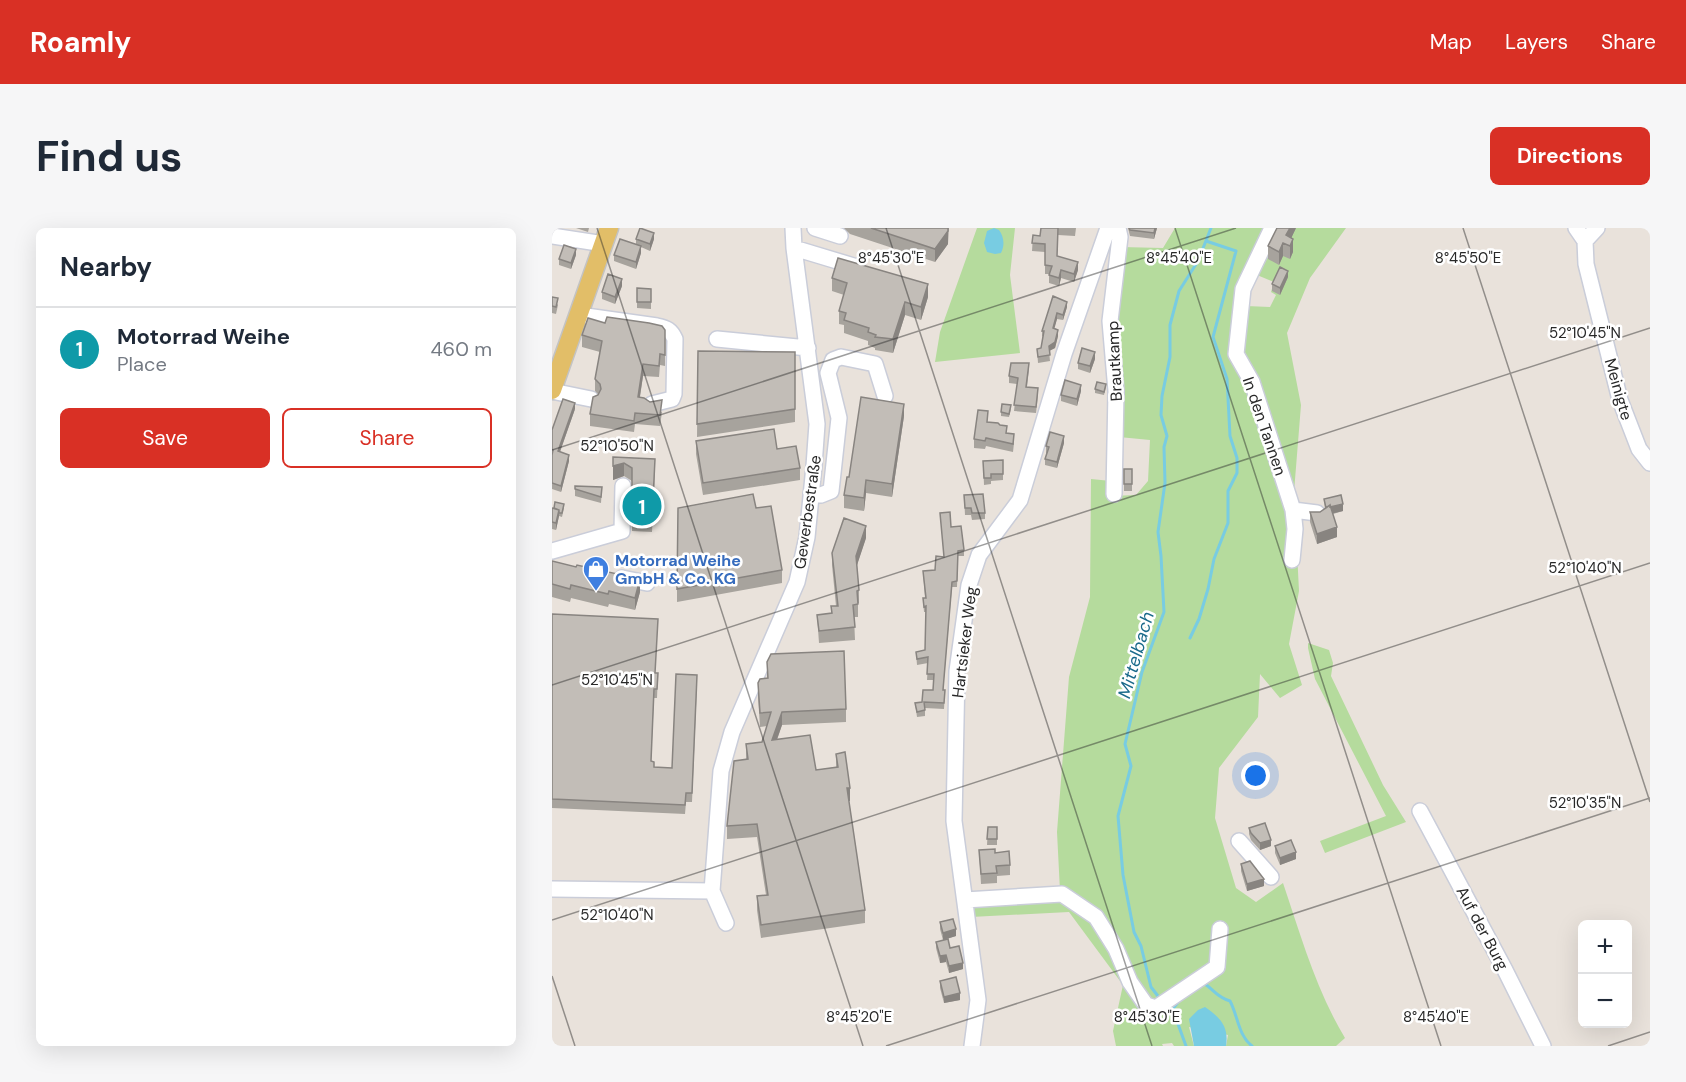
<!DOCTYPE html>
<meta charset="utf-8">
<style>
body{margin:0;font-family:"DM Sans",sans-serif;background:#f6f6f7;color:#1f2937}
.controls{position:absolute;right:18px;bottom:18px;display:grid;overflow:hidden;border-radius:9px;box-shadow:0 6px 24px #0002}
.controls button{width:54px;height:54px;display:grid;place-items:center;padding:0;border:0;border-bottom:2px solid #e0e1e3;background:#fff;color:#1f2937;font:30px sans-serif}
.you{position:absolute;left:704px;top:548px;width:21px;height:21px;margin:-15px;border:4px solid #fff;border-radius:50%;background:#1a73e8;box-shadow:0 0 0 9px #1a73e833}
.badge{display:grid;place-items:center;width:39px;height:39px;border-radius:50%;background:#d93025;color:#fff;font-size:20px;font-weight:700}
.pin{position:absolute;translate:-50% -50%;border:3px solid #fff;box-shadow:0 2px 6px #0006}
.list{margin:0;padding:0;list-style:none}
h2{display:flex;justify-content:space-between;align-items:center;height:78px;margin:0;padding:0 24px;font-size:26px}
h2 small{font-size:20px;font-weight:400;color:#747a83}
.list li{display:grid;grid-template-columns:39px 1fr auto;gap:18px;align-items:center;box-sizing:border-box;height:84px;padding:0 24px;border-top:2px solid #e0e1e3}
.list b{display:block;font-size:22px;white-space:nowrap}
.list p{margin:0;font-size:20px;white-space:nowrap;color:#747a83}
.list em{font-size:20px;font-style:normal;color:#747a83}
.actions{display:flex;gap:12px;padding:18px 24px}
.actions a{flex:1;padding:14px 0;border:2px solid #d93025;border-radius:9px;text-align:center;font-size:21px;color:#d93025}
.actions .main{background:#d93025;color:#fff}
.map{position:relative;flex:none;width:1098px;height:818px;overflow:hidden;border-radius:9px}
header{display:flex;align-items:center;gap:36px;box-sizing:border-box;height:84px;padding:0 30px;background:#d93025;color:#fff}
header strong{font-size:28px}
nav{display:flex;gap:33px;margin-inline-start:auto;font-size:21px}
.intro{display:flex;align-items:center;justify-content:space-between;box-sizing:border-box;height:144px;padding:0 36px}
h1{margin:0;font-size:42px}
.button{padding:15px 27px;border-radius:9px;background:#d93025;color:#fff;font-size:21px;font-weight:700}
main{display:flex;gap:36px;padding:0 36px}
aside{flex:1;background:#fff;border-radius:9px;box-shadow:0 6px 24px #0002}
.map>svg:first-child{display:block}
.green{fill:#b5db9d;fill-rule:evenodd}
.water{fill:#78cce2}
.lines{fill:none;stroke-linecap:round;stroke-linejoin:round}
.stream{stroke:#78cce2;stroke-width:3}
.minor-casing{stroke:#cacdd9;stroke-width:18}
.major-casing{stroke:#c3c3c3;stroke-width:21}
.minor{stroke:#fff;stroke-width:15}
.major{stroke:#e2be68;stroke-width:18}
.wall{fill:#a7a39d}
.shaded-wall{fill:#888480}
.building{fill:#c2bdb7;stroke:#888480;stroke-width:1.5}
.ticks{fill:none;stroke:#282828;stroke-width:1.5;stroke-opacity:0.45}
.labels{text-anchor:middle;stroke-width:5;stroke-linejoin:round;paint-order:stroke}
.street-label{font-size:16px;fill:#282828;stroke:#fff}
.shop-label{font-size:16px;font-weight:bold;fill:#366cbe;stroke:#fff;text-anchor:start}
.water-label{font-size:18px;font-style:italic;fill:#1a6a8a;stroke:#fff}
.ticks-label{font-size:15px;text-anchor:middle;fill:#282828;stroke:#fff;stroke-width:5;stroke-linejoin:round;paint-order:stroke}
</style>
<header>
<strong>Roamly</strong>
<nav><a>Map</a><a>Layers</a><a>Share</a></nav>
</header>
<div class="intro"><h1>Find us</h1><a class="button">Directions</a></div>
<main>
<aside>
<h2>Nearby<small></small></h2>
<ul class="list">
<li><span class="badge" style="background:#0f9aa8">1</span><div><b>Motorrad Weihe</b><p>Place</p></div><em>460 m</em></li>
</ul>
<div class="actions"><a class="main">Save</a><a>Share</a></div>
</aside>
<div class="map">
<svg width="1098" height="818" viewBox="0 0 1098 818">
<rect width="100%" height="100%" fill="#e9e2db"/>
<path class="green" d="M425 0H463L458 47 468 125 383 134 388 104Z
M623 0H794L758 50 735 105 749 177 742 264 747 363 737 416 750 457 728 470 708 446 706 489 667 540 663 590 684 660 704 674 731 655C749 708 764 762 793 810L784 818H674L676 807 637 799 642 818H622L620 815 610 816 611 818H564L561 803 571 757 517 684 419 689 417 674 508 663 505 604 517 449 538 369 539 251 559 253V268L584 267 596 253 598 212 567 209 561 92 569 19 611 20ZM705 47 722 54 719 64 724 67 718 79 694 78 696 66Z
M756 415 777 422 781 435 779 448 831 557 854 594 773 625 768 613 834 588 763 451 756 420Z"/>
<path class="water" d="M442 0 447 2C452 9 453 17 449 25L443 26 435 24 432 15 435 3Z
M653 779C669 790 677 799 674 818H642L637 791 646 782Z"/>
<g class="lines">
<path class="stream" d="M638 410 647 391 656 361 662 331 676 295V263L685 245V230L678 208 675 151 661 109 684 23 654 13
M650 757 653 756C663 763 665 769 678 773 686 788 686 807 700 818
M609 772 599 759 589 718 582 704 571 647 566 588 579 538 573 516 590 444 612 384 609 328 606 304 613 255 612 219 615 208 609 187 610 168 618 129V97L627 63 646 33 659 0
M614 780 622 785 634 818
M619 783 627 773"/>
<g class="minor-casing">
<path id="minor" d="M263 0 288 8
M720 0 691 61 684 126 700 154 741 282 743 301 740 332
M1024 0 1033 13 1034 36 1068 172 1087 221 1098 235
M0 8 52 16
M1033 13 1045 0
M242 20 305 39
M27 87 105 98C115 100 119 102 123 111L122 166 120 171 100 176
M165 111 256 120
M0 163 39 171
M259 266 269 267 279 263 287 190 276 145 281 132 289 129 323 136 333 168
M562 266 564 163 558 93 568 9 566 0
M741 282 765 285
M0 323 70 303 71 258
M70 350 95 355
M868 583 953 742 991 818
M687 613 719 649
M0 661 160 663
M413 672 510 666 544 689 564 721 578 754 594 777 604 780 665 739 668 701
M174 695 160 663 169 543 180 504 245 354 255 309 262 238 265 196 242 20 241 0
M420 818 426 772 402 593 405 443 417 357 427 327 468 272 512 126 556 0"/>
</g>
<g class="major-casing">
<path id="major" d="M0 162 57 0"/>
</g>
<use href="#minor" class="minor"/>
<use href="#major" class="major"/>
</g>
<path class="wall" d="M24 0H37L36 4Z
M292 0H397L396 16 383 34 298 6Z
M489 0H524L523 8 506 7 505 28 526 42 522 54 509 50 507 58 497 55V46H493V24L480 23 481 7 488 8Z
M576 0H605L602 11 578 8Z
M744 0 739 10 741 24 738 31 731 28 727 37 716 31V18Z
M84 11H102L98 23 89 19V25L84 41 62 33V27L84 17Z
M24 27 19 41 7 37V31Z
M736 49 728 67 720 63V56Z
M280 50 376 69 369 92 353 87 341 125 323 122V120L316 117V113L292 105V97L287 96V83L292 67 280 63Z
M70 58 63 76 50 71V64Z
M85 60 99 61V81L85 80Z
M501 68 515 79 511 92 505 91 502 100 506 108 503 120 497 123 498 133 486 135 485 121 489 120 491 109 490 108V103Z
M0 69 6 77 4 86 0 85Z
M53 95 113 102V138L108 137 107 149 91 148 88 169 110 184 108 198 83 196 82 204 38 198V186L46 166 43 163V151L48 124 30 119V107Z
M146 123 243 124V194L145 209Z
M543 131 538 145 526 141V135Z
M477 141 475 159 486 167 484 185 462 183 465 156 457 155V148Z
M554 159 552 167 543 165V161Z
M529 163 525 178 509 173V167Z
M23 181 8 224 17 233 9 264 0 261V202Z
M459 181 457 189 449 188V184Z
M352 188 340 269 314 265 312 283 292 280V267L297 249Z
M436 194 455 206 462 215 461 224 434 218 433 221 422 220V211Z
M144 213 225 221 248 240V252L151 267 144 226Z
M512 215 505 240 493 237V231L495 225H494V218Z
M61 229 103 244 100 304 80 303V253L72 248 61 252Z
M451 232V252L439 253V256L432 257 431 233Z
M572 241H580V263H572Z
M50 259 49 275 23 268V261Z
M412 267 433 285V291L420 292 419 287H413Z
M772 271 791 283 781 286 785 309 765 316 758 294V284H768L773 281Z
M0 280H12L10 289 7 288 4 302 0 301Z
M204 280 230 342V355L125 374V361Z
M388 285 399 299 412 322V328H406L405 359H400L391 462H393L392 481 373 480V488L365 489 363 475 370 474 381 462 382 452H375L376 435 365 437 364 424 373 422 374 384H372L371 370H373L371 343 383 342 392 329Z
M314 310 305 337 307 362V375H306V389H302L303 412 267 415 265 387 279 385V378H284L280 337V325Z
M0 333 88 364 83 382 57 376 56 379 19 370 18 374 0 369Z
M0 386 103 445H106L105 470H102L99 533 102 539 120 540 145 456 140 574H134L133 586 0 580Z
M215 434 294 481V494L230 497 225 512 264 542 284 539V526L298 573H297L313 682V695L209 710 205 682V668L214 667 205 609 175 611V598L194 531V516L210 514 215 498 208 499 206 468V455L215 451Z
M436 599H445V617H435Z
M697 600 719 618 708 622 699 612 697 606Z
M723 618 744 631 728 637 723 625Z
M427 622 458 637V647L445 648V655L429 656Z
M689 636 712 658 695 663 689 643Z
M388 694 404 708 391 712 388 701Z
M384 714 398 720 411 741 397 745 394 734 388 735 384 720Z
M388 753 408 772 392 775 388 760Z"/>
<path class="shaded-wall" d="M396 0V16L383 34V21Z
M603 0H605L602 11V5Z
M738 0H744L736 17 734 7Z
M102 5V11L98 23V16Z
M741 11V24L738 31V18Z
M731 15V28L727 37V24Z
M89 18V25L84 41V34Z
M24 21V27L19 41V35Z
M526 34V42L522 54V46Z
M509 42V50L507 58V50Z
M736 43V49L728 67V60Z
M70 51V58L63 76V69Z
M376 56V69L369 92V79Z
M353 74V87L341 125V111Z
M515 74V79L511 92V87Z
M505 85V91L501 106V100Z
M506 102V108L503 120 497 123V118Z
M543 124V131L538 145V138Z
M91 136V148L86 180V169Z
M529 157V163L525 178V171Z
M23 175V181L6 229V223Z
M352 176V188L340 269V256Z
M512 208V215L505 240V234Z
M17 227V233L9 264V258Z
M72 235V248L61 252V238Z
M314 252V265L312 283V270Z
M791 276V283L774 287V280Z
M7 282V288L4 302V295Z
M314 298V310L304 340V328Z
M785 299V309L765 316V306Z
M88 351V364L83 382V370Z
M230 484V497L220 525V512Z
M295 560H298V573H295Z
M719 612V618L708 622V615Z
M744 624V631L728 637V630Z
M712 651V658L695 663V656Z
M404 701V708L391 712V705Z
M394 727V734L388 735V728Z
M411 735V741L397 745V738Z
M408 765V772L392 775V769Z"/>
<path class="building" d="M88 0 102 5 98 16 84 11Z
M319 0H396V3L383 21Z
M489 0H506L505 28 526 34 522 46 509 42 507 50 497 47 500 38 493 37V16L480 15 481 7 488 8Z
M577 0H603L602 5 578 2Z
M725 0H738L734 7 741 11 738 18 731 15 727 24 716 18Z
M68 11 89 18 84 34 62 27Z
M12 17 24 21 19 35 7 31Z
M286 30 376 56 369 79 353 74 341 111 323 109 324 107 316 104 317 100 292 92 294 85 287 83 295 55 280 50Z
M728 39 736 43 728 60 720 56Z
M56 46 70 51 63 69 50 64Z
M85 60 99 61V74H85Z
M501 68 515 74 511 87 505 85 501 100 506 102 503 114 497 118 498 127 486 129 485 121 489 120 492 103H490Z
M0 69 6 70 4 79 0 78Z
M55 89 97 95 110 98 113 102V127L108 126 107 138 91 136 86 169 92 170 98 174 110 172 108 187 83 185 82 193 38 186 41 169 46 167 49 161 48 156 43 151 50 113 30 107 36 90 53 95Z
M530 120 543 124 538 138 526 135Z
M146 123 243 124V181L145 196Z
M459 135H477L474 159 486 160 484 179 462 177 466 150 457 148Z
M513 152 529 157 525 171 509 167Z
M545 154 554 156 552 164 543 161Z
M309 169 352 176 340 256 314 252 312 270 292 267 295 249H297Z
M11 171 23 175 6 223 17 227 9 258 0 255V227L1 222 0 221V202Z
M450 176 459 177 457 186 449 184Z
M426 182 436 183 435 194 446 195 448 197 455 198 454 205 462 206 461 216 434 210 433 213 422 211Z
M222 201 225 221 244 218 248 240 151 255 144 213Z
M498 204 512 208 505 234 493 231 497 219 494 218Z
M61 229 103 231 100 291 80 290V240L72 235 61 238Z
M451 232V246H439V250H432L431 233Z
M572 241H580V256H572Z
M23 258 50 259 49 269 23 261Z
M201 266 204 280 219 278 230 342 125 361 126 280Z
M431 266 433 285H420L419 280H413L412 267Z
M789 267 791 276 778 279V277L774 280 772 271Z
M3 274 12 276 10 285H7V282L2 280Z
M778 277 785 299 765 306 758 284H768Z
M0 280 7 282 4 295 0 294Z
M398 284 399 299 409 298 412 322 406 323 405 353 400 354 391 462H393L392 475 372 474 373 482 365 484 363 475 370 474 371 462H381L382 446H375L376 429 365 431 364 424 373 422 374 378 372 379 371 370H374L371 343 383 342 384 328 392 329 388 285Z
M292 290 314 298 304 328 307 362 305 363 306 376 301 377 303 399 267 403 265 387 280 385 279 378H286L280 325Z
M0 333 24 339 25 337 88 351 83 370 57 363 56 366 19 357 18 361 0 356Z
M0 386 106 391 103 445H106L105 461H102L99 533 102 534V539L120 540 124 446 145 447 140 565H134L133 577 0 571Z
M292 423 294 481 230 484 220 512 258 507 264 542 286 539 284 526 293 524 298 560H295L313 682 209 697 205 668 216 667 205 596 175 598 182 533 196 531 194 516 210 514 219 484 208 485 206 455 208 451 216 450 215 434 219 426Z
M713 595 719 612 708 615 699 605 697 600Z
M436 599H445V611H435Z
M739 612 744 624 728 630 723 618Z
M443 621V625L457 623 458 637 444 638 445 645 429 646 427 622Z
M698 633 712 651 695 656 689 636Z
M401 691 404 701 391 705 388 694Z
M396 711 398 720 407 718 411 735 397 738 394 727 388 728 384 714Z
M404 749 408 765 392 769 388 753Z"/>
<path class="ticks" d="M45 0 311 818M334 0 600 818M623 0 889 818M911 0 1098 574M0 222 684 0M0 457 1098 100M0 692 1098 335M0 748 23 818M334 818 1098 570M1056 818 1098 804"/>
<defs>
<g id="shop-pin" transform="scale(1.35)"><path d="M0 17L-7.5 6A9.5 9.5 0 1 1 7.5 6Z" fill="#3f7fe0" stroke="#fff"/><path d="M-5-2.5h2.3a2.7 3.5 0 0 1 5.4 0H5L5.5 6h-11ZM-1.5-2.5h3a1.5 2.3 0 0 0-3 0Z" fill="#fff"/></g>
</defs>
<g fill-rule="evenodd">
<use href="#shop-pin" x="44" y="341"/>
</g>
<g class="labels">
<g class="street-label">
<text transform="translate(562 133) rotate(-93)" y="6">Brautkamp</text>
<text transform="translate(1067 161) rotate(74)" y="6">Meinigte</text>
<text transform="translate(713 198) rotate(71)" y="6">In den Tannen</text>
<text transform="translate(255 284) rotate(-82)" y="6">Gewerbestraße</text>
<text transform="translate(412 414) rotate(-83)" y="6">Hartsieker Weg</text>
<text transform="translate(931 700) rotate(62)" y="6">Auf der Burg</text>
</g>
<g class="shop-label">
<text x="63" y="338">Motorrad Weihe<tspan x="63" dy="18">GmbH &amp; Co. KG</tspan></text>
</g>
<g class="water-label">
<text transform="translate(584 427) rotate(-74)" y="6">Mittelbach</text>
</g>
</g>
<g class="ticks-label">
<text x="339" y="35">8°45'30"E</text>
<text x="627" y="35">8°45'40"E</text>
<text x="916" y="35">8°45'50"E</text>
<text x="1033" y="110">52°10'45"N</text>
<text x="65" y="223">52°10'50"N</text>
<text x="1033" y="345">52°10'40"N</text>
<text x="65" y="457">52°10'45"N</text>
<text x="1033" y="580">52°10'35"N</text>
<text x="65" y="692">52°10'40"N</text>
<text x="307" y="794">8°45'20"E</text>
<text x="595" y="794">8°45'30"E</text>
<text x="884" y="794">8°45'40"E</text>
</g>
</svg>
<div class="controls">
<button>+</button>
<button>−</button>
</div>
<div class="you"></div>
<div class="pin badge" style="left:90px;top:278px;background:#0f9aa8">1</div>
</div>
</main>
